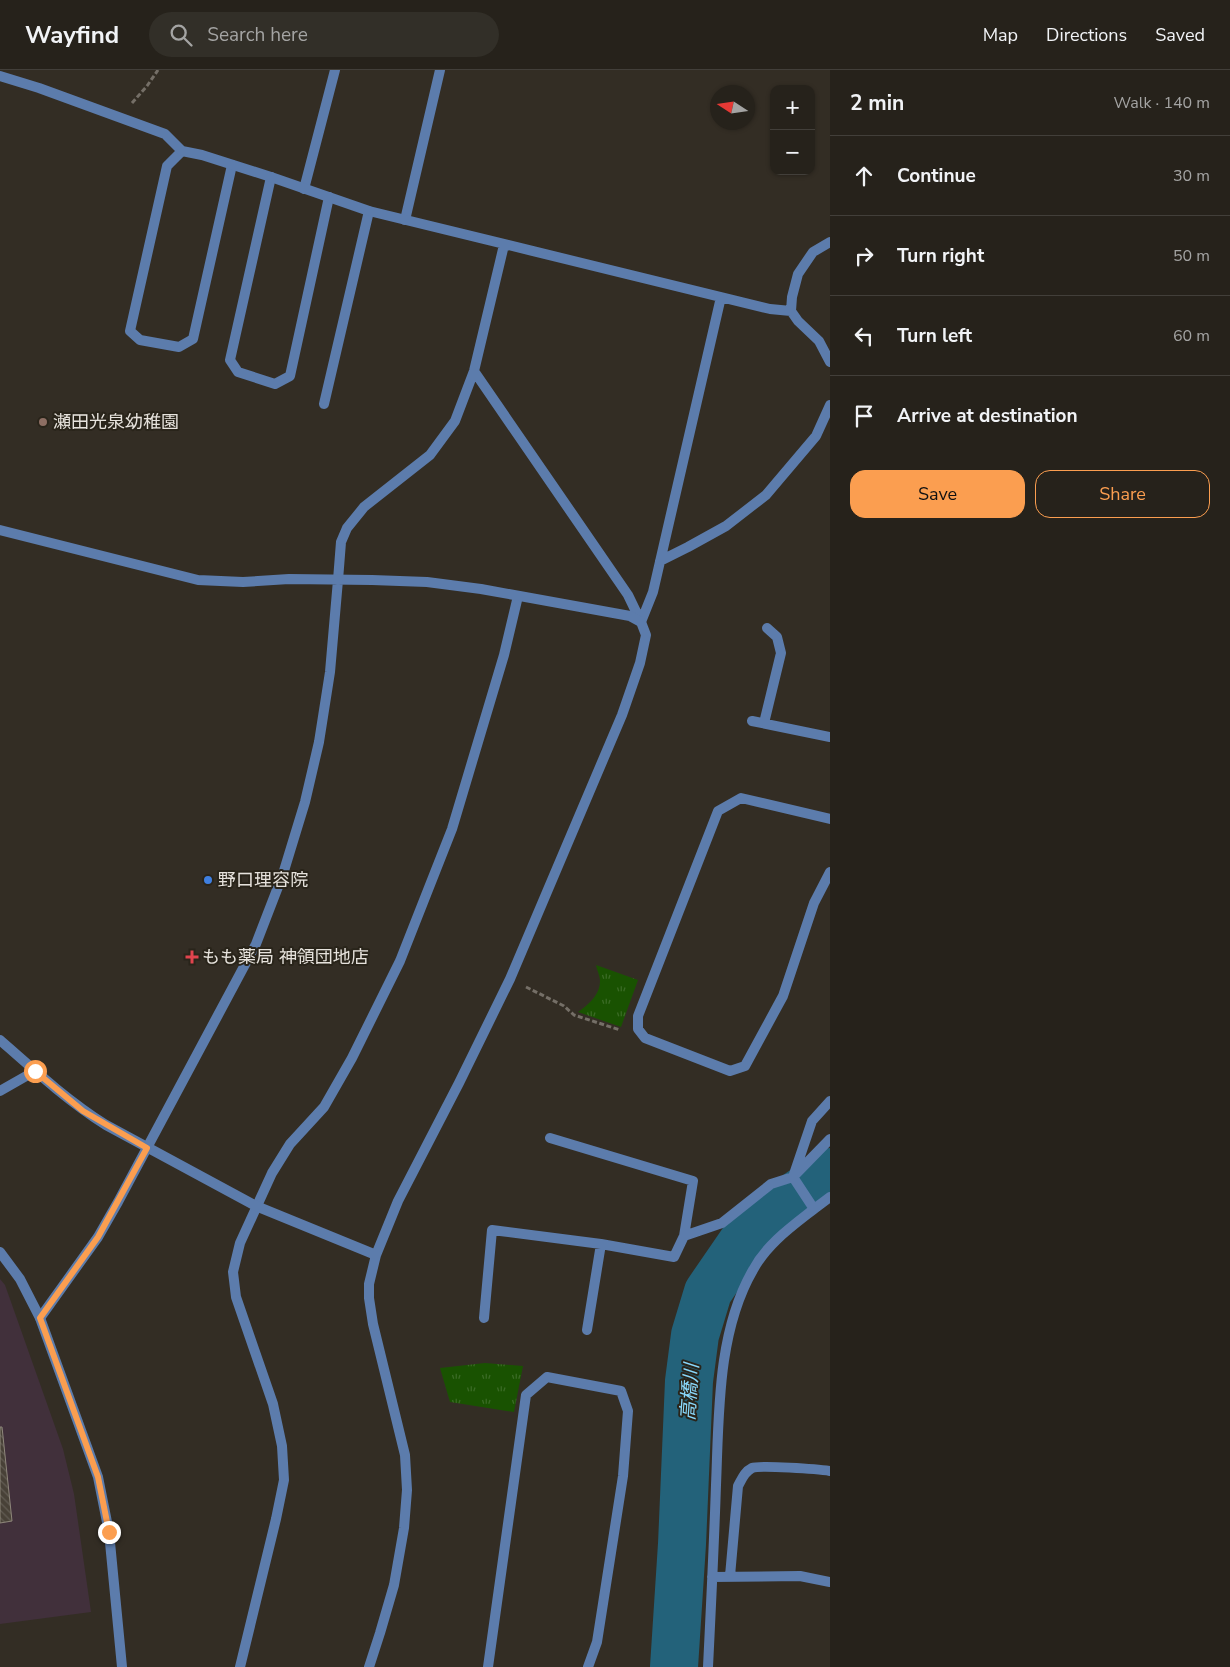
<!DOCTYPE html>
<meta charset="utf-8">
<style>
body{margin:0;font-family:"Nunito Sans","Noto Sans JP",sans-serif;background:#322f28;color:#f1f3f6}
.controls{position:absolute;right:15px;top:15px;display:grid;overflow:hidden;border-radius:10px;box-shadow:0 1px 4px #0004}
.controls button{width:45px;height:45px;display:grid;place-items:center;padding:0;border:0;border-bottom:1px solid #423f3a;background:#26221b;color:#f1f3f6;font:25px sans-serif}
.compass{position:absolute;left:710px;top:15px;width:45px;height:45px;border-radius:50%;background:#26221b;box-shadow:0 1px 4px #0004;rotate:282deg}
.stop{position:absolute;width:15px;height:15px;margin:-11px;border:4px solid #fb9e50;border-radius:50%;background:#fff}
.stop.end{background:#fb9e50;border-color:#fff;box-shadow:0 1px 5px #0008}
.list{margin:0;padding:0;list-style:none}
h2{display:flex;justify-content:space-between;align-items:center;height:65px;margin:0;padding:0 20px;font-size:21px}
h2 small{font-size:16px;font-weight:400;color:#a4a4a3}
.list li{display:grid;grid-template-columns:32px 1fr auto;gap:15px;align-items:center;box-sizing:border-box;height:80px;padding:0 20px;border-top:1px solid #423f3a}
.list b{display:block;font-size:19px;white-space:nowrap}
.list em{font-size:16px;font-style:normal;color:#a4a4a3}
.actions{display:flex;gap:10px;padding:15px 20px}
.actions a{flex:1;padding:11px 0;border:1px solid #fb9e50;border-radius:15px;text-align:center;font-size:18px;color:#fb9e50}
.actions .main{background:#fb9e50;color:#111}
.icon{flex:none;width:28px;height:28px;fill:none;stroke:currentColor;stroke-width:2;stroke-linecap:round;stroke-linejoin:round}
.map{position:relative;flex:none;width:830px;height:1597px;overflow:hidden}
header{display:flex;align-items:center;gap:30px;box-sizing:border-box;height:70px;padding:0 25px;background:#26221b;border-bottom:1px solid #423f3a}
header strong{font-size:24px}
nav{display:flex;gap:28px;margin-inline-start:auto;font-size:18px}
.search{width:350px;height:45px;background:#322f28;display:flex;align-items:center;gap:12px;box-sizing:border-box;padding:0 18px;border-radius:28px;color:#a4a4a3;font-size:19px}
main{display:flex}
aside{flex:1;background:#26221b}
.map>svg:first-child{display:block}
.education{fill:#41303b}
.grass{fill:url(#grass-tufts)}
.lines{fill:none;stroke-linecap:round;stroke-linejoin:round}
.river{stroke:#23627a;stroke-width:48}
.building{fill:url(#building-back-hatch);stroke:#8e877b}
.path{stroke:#756f67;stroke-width:3;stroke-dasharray:5 2.5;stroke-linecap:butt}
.service{stroke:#5c7cac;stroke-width:10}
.minor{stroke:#5c7cac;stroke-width:10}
.tertiary{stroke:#5c7cac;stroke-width:10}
.route{stroke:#fb9e50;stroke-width:6}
.education-dot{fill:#8d6e63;stroke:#29241a;stroke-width:2}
.shop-dot{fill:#3f7fe0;stroke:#29241a;stroke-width:2}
.health-dot{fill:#e0444e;stroke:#29241a;stroke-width:2}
.labels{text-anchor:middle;stroke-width:4;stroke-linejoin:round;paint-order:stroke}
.poi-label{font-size:18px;fill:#e6e2dc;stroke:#29241a;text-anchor:start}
.water-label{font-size:19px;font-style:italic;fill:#89d8fb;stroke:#29241a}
</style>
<header>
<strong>Wayfind</strong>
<div class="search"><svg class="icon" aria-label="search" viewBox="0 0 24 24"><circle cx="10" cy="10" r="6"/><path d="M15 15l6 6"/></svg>Search here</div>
<nav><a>Map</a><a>Directions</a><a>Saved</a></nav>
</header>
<main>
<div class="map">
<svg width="830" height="1597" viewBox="0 0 830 1597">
<defs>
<pattern id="grass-tufts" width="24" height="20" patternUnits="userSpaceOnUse" patternTransform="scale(1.25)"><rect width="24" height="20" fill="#195201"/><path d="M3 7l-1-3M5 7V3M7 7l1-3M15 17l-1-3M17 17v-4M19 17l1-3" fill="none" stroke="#3a6b25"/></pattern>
<pattern id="building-back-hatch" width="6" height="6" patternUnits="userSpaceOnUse" patternTransform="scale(1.25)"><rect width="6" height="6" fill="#484137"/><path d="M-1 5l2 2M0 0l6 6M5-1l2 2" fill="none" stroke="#625c53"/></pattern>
</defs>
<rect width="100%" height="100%" fill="#332d24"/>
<path class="education" d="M0 1209 5 1215 63 1379 74 1424 91 1542 0 1554Z"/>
<path class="grass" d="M596 895 638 910 621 957 578 942C588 935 600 925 600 911 600 906 597 900 596 895Z
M485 1293 523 1296 514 1342 450 1332 440 1298Z"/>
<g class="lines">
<path class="river" d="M674 1597 682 1474 689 1311 695 1265 708 1222 743 1171 783 1134 830 1102"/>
</g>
<path class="building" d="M0 1357H2L12 1451 0 1453Z"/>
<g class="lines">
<path class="path" d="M132 33 147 16 158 0
M526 917 564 936 574 945 620 960"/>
<path class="service" d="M182 81 167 96 130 261 140 270 179 277 193 269 232 95
M271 107 230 290 238 302 275 314 290 306 329 127
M304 119 335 0
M405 150 440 0
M324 334 369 141
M0 1021 35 1001
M240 1597 276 1449 284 1410 282 1376 273 1334 236 1227 233 1202 240 1173 272 1103 290 1074 324 1037 352 988 400 891 452 759 504 585 518 526"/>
<path class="minor" d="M0 6 39 18 165 64 182 81 202 85 271 107 369 141 770 239 791 241
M830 172 813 182 798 204 792 227 791 241 798 251 819 271 830 292
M474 301 628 525 641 552
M660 491 688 477 726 456 766 425 816 366 830 335
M338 510 341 472 347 458 364 437 430 385 455 351 474 301 504 175
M641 552 653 522 721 227
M752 651 830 667
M764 653 781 583 777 567 767 558
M830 749 741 728 718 741 638 946V959L645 968 730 1001 745 996 783 926 814 833 830 802
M550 1068 693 1111 684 1166
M814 1139 830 1127
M0 1182 20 1209 40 1248 98 1407 109 1462 122 1597
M484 1248 492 1160 601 1174 674 1187 684 1166 722 1153 771 1114 793 1107 812 1051 830 1031
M587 1260 601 1174
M730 1506 738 1416C742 1409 744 1402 752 1398 760 1395 818 1399 830 1401
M712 1507 800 1506 830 1512
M488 1597 526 1325 547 1307 621 1321 628 1341 623 1406 597 1572 588 1597
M708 1597C711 1536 714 1476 716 1415 719 1345 717 1262 753 1200 767 1174 791 1157 814 1139L793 1107 830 1069"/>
<path class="tertiary" d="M0 460 198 510 243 512 289 509 372 510 427 512 481 519 630 546 641 552 646 565 640 593 622 645 510 909 459 1013 398 1131 376 1185 369 1214V1228L373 1254 405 1385 407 1420 404 1458 394 1515 380 1563 369 1597
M0 970C34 1000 68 1031 106 1055L256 1136 376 1185
M40 1248 98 1167 118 1132 256 874 283 804 305 732 319 672 330 602 338 510"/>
</g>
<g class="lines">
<path class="route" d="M35 1001 83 1041 147 1078 98 1167 40 1248 98 1407 109 1462"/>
</g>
<circle class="education-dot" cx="43" cy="352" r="5"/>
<circle class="shop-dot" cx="208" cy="810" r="5"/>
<path class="health-dot" d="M189.5 879.5h5v5h5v5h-5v5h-5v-5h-5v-5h5z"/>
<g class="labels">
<g class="poi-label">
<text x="53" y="358">瀬田光泉幼稚園</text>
<text x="218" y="816">野口理容院</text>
<text x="202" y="893">もも薬局 神領団地店</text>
</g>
<g class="water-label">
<text transform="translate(689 1322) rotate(-86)" y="7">高橋川</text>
</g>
</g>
</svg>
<div class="controls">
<button>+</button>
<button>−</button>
</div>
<svg class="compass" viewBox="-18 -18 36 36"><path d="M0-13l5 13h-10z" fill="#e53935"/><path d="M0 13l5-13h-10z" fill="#a4a4a3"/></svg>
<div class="stop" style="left:35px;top:1001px"></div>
<div class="stop end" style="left:109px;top:1462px"></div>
</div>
<aside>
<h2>2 min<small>Walk · 140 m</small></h2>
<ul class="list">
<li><svg class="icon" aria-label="ahead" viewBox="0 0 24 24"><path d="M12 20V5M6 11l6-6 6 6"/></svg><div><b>Continue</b></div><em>30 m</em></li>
<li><svg class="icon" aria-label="right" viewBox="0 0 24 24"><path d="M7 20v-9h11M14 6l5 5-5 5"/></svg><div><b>Turn right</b></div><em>50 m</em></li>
<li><svg class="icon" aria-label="left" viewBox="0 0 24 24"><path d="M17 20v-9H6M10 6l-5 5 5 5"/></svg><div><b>Turn left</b></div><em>60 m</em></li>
<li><svg class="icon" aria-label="arrive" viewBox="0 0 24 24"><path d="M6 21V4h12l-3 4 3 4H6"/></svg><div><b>Arrive at destination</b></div></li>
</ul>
<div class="actions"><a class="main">Save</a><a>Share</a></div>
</aside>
</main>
